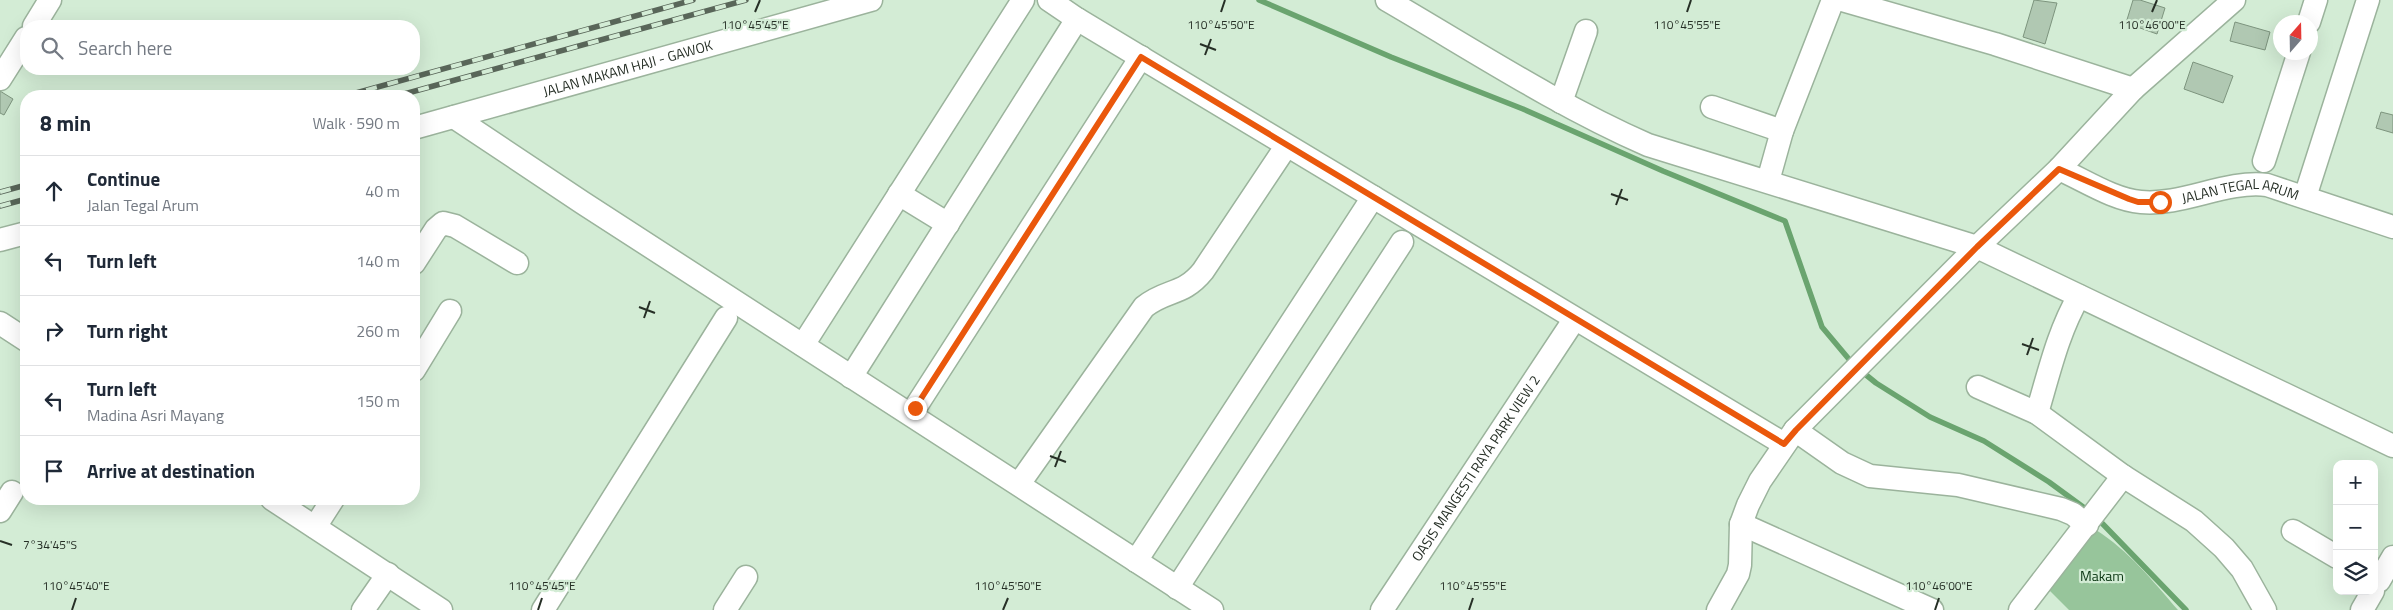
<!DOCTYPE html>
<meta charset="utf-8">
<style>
body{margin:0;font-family:"Titillium Web",sans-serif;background:#f6f6f7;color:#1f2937}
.controls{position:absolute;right:15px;bottom:15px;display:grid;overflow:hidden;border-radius:10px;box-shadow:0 5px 20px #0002}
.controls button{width:45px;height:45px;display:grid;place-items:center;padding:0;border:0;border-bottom:1px solid #e0e1e3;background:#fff;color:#1f2937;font:25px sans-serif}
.compass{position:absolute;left:2273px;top:15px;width:45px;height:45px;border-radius:50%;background:#fff;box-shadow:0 5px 20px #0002;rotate:20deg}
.stop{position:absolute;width:15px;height:15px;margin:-11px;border:4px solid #ea580c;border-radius:50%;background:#fff}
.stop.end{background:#ea580c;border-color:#fff;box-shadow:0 1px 5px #0008}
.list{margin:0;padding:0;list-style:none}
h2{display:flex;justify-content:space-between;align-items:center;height:65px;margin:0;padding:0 20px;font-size:21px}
h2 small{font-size:16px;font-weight:400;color:#747a83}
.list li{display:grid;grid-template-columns:32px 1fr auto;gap:15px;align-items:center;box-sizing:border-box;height:70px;padding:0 20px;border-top:1px solid #e0e1e3}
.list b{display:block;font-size:19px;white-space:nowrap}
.list p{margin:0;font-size:16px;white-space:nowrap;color:#747a83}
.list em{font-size:16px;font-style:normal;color:#747a83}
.icon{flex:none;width:28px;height:28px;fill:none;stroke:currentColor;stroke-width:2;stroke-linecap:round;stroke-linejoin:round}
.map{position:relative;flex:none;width:2393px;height:610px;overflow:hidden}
.search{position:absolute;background:#fff;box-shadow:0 5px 20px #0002;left:20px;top:20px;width:400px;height:55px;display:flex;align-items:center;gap:12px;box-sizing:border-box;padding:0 18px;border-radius:20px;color:#747a83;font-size:19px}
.panel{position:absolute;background:#fff;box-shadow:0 5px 20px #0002;left:20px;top:90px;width:400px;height:415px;border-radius:20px}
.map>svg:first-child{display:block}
.green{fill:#97c59b}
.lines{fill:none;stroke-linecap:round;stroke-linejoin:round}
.stream{stroke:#6aa46f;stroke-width:5.5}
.building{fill:#b0c8b2;stroke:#7d947e}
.minor-casing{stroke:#9bb39c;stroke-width:25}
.minor{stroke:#fff;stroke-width:22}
.rail-casing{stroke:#596659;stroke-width:5.5}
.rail{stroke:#d3ecd5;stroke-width:4;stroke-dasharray:11;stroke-linecap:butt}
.route{stroke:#ea580c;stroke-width:6}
.ticks{fill:none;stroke:#262f26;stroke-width:2}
.labels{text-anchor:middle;stroke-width:4.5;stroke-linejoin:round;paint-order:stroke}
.street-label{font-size:14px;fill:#262f26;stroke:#d3ecd5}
.park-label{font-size:14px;fill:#0c3714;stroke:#d3ecd5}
.ticks-label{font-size:12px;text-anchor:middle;fill:#262f26;stroke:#d3ecd5;stroke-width:4.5;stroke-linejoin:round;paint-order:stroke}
</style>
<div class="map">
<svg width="2393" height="610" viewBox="0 0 2393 610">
<rect width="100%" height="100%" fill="#d3ecd5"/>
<path class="green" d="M2096 530C2129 551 2152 580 2178 610H2069L2048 589Z"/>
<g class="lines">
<path class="stream" d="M1259 0 1391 57 1523 109 1663 171 1785 221 1822 327 1853 364
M1860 370 1876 383 1930 417 1984 441 2049 482 2090 512
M2097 518 2186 610"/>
</g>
<path class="building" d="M2034 0 2057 3 2045 44 2023 37Z
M2133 0H2140L2165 8 2157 34 2126 23Z
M2235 22 2270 32 2265 50 2230 41Z
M2193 62 2233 76 2223 103 2184 89Z
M0 91 13 99 4 115 0 113Z
M2381 112 2393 115V133L2376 128Z"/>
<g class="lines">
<g class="minor-casing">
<g id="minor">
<path d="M1049 0 1077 19 1784 444"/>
<path d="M1387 0C1473 50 1557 105 1648 145L1977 247 2393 446"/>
<path d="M1842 0 1995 44 2133 89"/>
<path d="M2309 22 2316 0"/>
<path d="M34 26 50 0"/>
<path d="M0 79 26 38"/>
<path d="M1561 102 1586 31"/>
<path d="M1712 107 1782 131"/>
<path d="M454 117 583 203 1212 610"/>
<path id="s1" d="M414 128 871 0"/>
<path d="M2264 161 2299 52"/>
<path id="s2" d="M2059 169C2084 180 2114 200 2141 202 2183 206 2225 180 2267 185L2393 227"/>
<path d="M1768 181 1782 131 1833 0"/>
<path d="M899 194 948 224"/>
<path d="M2305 197 2368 0"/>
<path d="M0 240 26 233"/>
<path d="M414 263 436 229 443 223 455 226 517 263"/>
<path d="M0 323 26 340"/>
<path d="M803 345 1023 0"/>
<path d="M414 370 450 311"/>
<path d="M851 377 1077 19"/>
<path d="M1978 387 2037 413 2123 476 2194 521 2224 548 2242 569 2265 610"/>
<path d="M915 408 1141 57"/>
<path d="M2037 413C2049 373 2058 332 2079 296"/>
<path d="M1795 430 1842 463 1870 476 1958 485 2061 509 2073 514 2087 525"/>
<path d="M1019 484 1144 307C1166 289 1183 296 1203 271L1285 148"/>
<path d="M272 499 441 610"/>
<path d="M0 511 12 492"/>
<path d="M1741 524 1932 610"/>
<path d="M315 527 333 499"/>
<path d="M2293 531 2337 557"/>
<path d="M1136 561 1373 197"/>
<path d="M2374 579 2379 581 2393 557"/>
<path d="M1177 588 1402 242"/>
<path d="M363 610 388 574"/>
<path d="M543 610 726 318"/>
<path d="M725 610 746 577"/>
<path id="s3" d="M1382 610 1570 326"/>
<path d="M1718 610 1738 574 1740 565 1741 524 1748 505 1760 481 1795 430 1977 247 2059 169 2133 89 2234 0"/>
<path d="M2020 610 2123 476"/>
<path d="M2362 610 2373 591"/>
</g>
</g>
<use href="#minor" class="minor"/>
<g class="rail-casing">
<path id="rail" d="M345 96 693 0
M397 96 746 0
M0 192 26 185
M0 206 26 199"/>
</g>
<use href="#rail" class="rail"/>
</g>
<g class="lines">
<path class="route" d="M915 408 1141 57 1784 444 1796 430 1977 247 2059 169 2129 199 2138 202H2160"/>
</g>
<path class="ticks" d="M755 12 760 0M1221 12 1225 0M1687 12 1691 0M2152 12 2157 0M1200 44 1216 50M1205 55 1211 39M1611 194 1628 200M1616 205 1622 189M639 307 655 313M644 318 650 301M2022 344 2039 350M2027 355 2033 338M1050 456 1066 462M1055 467 1061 451M0 541 12 545M72 610 76 598M538 610 542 598M1003 610 1008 598M1469 610 1473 598M1935 610 1939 598"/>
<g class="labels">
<g class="street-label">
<text dy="5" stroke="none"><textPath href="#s1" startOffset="222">JALAN MAKAM HAJI - GAWOK</textPath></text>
<text dy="5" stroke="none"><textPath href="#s2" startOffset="190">JALAN TEGAL ARUM</textPath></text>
<text dy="5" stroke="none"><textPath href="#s3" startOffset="170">OASIS MANGESTI RAYA PARK VIEW 2</textPath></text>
</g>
<g class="park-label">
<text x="2102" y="581">Makam</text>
</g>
</g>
<g class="ticks-label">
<text x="755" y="29">110°45'45"E</text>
<text x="1221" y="29">110°45'50"E</text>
<text x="1687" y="29">110°45'55"E</text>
<text x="2152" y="29">110°46'00"E</text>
<text x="50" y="549">7°34'45"S</text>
<text x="76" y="590">110°45'40"E</text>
<text x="542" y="590">110°45'45"E</text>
<text x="1008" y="590">110°45'50"E</text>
<text x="1473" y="590">110°45'55"E</text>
<text x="1939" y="590">110°46'00"E</text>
</g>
</svg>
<div class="controls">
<button>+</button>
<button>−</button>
<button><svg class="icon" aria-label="layers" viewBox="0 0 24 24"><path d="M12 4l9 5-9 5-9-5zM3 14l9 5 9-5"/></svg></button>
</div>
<svg class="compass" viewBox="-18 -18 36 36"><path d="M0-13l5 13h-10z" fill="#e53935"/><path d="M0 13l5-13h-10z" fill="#747a83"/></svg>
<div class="stop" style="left:2160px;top:202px"></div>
<div class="stop end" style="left:915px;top:408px"></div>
<div class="search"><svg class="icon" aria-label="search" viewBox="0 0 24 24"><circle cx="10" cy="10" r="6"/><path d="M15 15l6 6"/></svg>Search here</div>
<section class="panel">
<h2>8 min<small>Walk · 590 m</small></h2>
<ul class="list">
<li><svg class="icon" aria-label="ahead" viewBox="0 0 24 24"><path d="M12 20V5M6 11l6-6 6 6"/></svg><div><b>Continue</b><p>Jalan Tegal Arum</p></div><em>40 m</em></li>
<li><svg class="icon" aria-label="left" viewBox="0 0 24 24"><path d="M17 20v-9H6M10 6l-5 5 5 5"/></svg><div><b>Turn left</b></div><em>140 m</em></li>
<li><svg class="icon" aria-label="right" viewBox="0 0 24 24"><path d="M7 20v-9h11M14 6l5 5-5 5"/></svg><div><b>Turn right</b></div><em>260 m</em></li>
<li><svg class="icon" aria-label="left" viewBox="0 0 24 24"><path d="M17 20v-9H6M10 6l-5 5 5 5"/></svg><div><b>Turn left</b><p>Madina Asri Mayang</p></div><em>150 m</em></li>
<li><svg class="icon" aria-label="arrive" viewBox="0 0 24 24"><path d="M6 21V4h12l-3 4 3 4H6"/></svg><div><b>Arrive at destination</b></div></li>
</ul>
</section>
</div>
